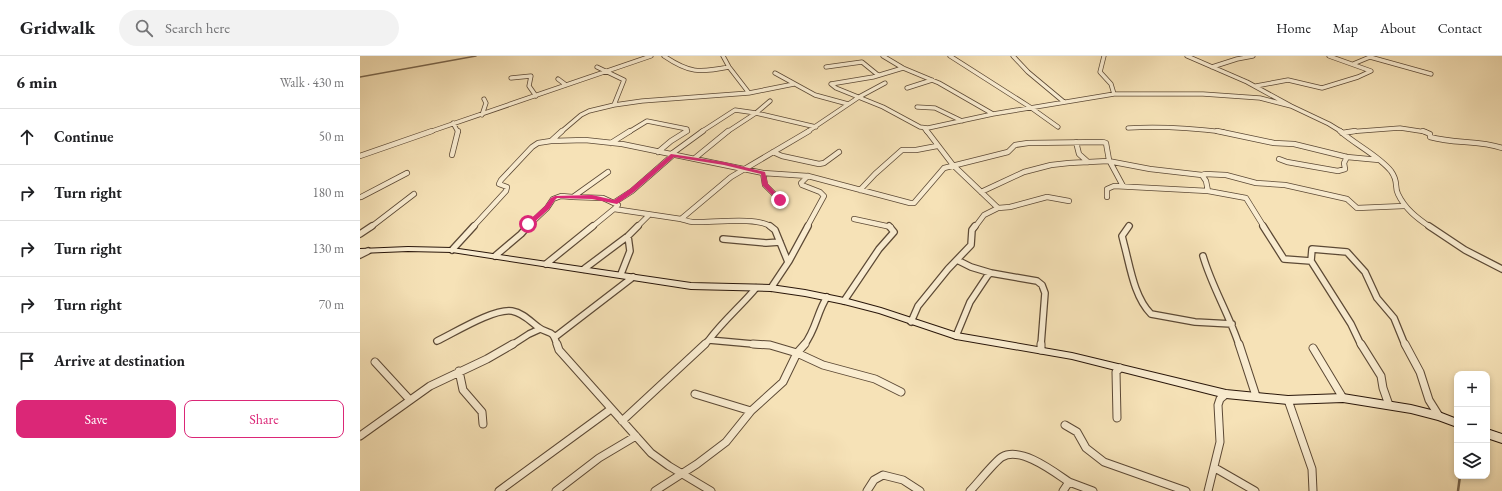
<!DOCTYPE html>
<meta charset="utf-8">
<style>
body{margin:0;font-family:"EB Garamond",serif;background:#f2f2f2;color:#202124}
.controls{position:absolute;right:12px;bottom:12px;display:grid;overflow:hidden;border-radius:8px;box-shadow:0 2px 6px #0003}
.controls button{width:36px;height:36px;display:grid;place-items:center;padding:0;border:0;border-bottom:1px solid #e0e0e0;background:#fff;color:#202124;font:20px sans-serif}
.stop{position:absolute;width:12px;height:12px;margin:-9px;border:3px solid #db2777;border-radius:50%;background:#fff}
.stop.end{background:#db2777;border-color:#fff;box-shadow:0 1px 4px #0008}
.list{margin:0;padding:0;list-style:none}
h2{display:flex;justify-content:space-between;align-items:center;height:52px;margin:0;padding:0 16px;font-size:17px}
h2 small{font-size:13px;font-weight:400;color:#757577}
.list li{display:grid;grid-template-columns:26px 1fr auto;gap:12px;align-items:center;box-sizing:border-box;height:56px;padding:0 16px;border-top:1px solid #e0e0e0}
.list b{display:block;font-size:15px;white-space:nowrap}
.list em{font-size:13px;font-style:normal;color:#757577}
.actions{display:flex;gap:8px;padding:12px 16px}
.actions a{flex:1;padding:9px 0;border:1px solid #db2777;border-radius:8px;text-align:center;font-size:14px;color:#db2777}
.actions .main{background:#db2777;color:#fff}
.icon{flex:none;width:22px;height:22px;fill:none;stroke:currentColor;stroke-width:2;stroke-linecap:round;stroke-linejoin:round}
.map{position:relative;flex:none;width:1142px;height:435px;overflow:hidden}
header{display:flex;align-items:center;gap:24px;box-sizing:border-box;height:56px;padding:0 20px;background:#fff;border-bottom:1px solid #e0e0e0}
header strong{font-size:19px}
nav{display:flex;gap:22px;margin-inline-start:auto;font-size:14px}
.search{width:280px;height:36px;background:#f2f2f2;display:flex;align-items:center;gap:10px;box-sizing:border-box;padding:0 14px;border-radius:22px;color:#757577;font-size:15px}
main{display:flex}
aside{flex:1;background:#fff}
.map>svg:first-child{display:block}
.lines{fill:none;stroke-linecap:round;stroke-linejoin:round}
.stream-far1{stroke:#7a674e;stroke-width:1.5}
.stream{stroke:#7a674e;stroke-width:2.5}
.street-far3-casing{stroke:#5c4935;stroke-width:5}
.street-far2-casing{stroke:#5c4935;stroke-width:6}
.street-far1-casing{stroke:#5c4935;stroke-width:8}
.street-casing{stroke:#5c4935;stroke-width:9}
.secondary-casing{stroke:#29160a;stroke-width:2}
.street-far3{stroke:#f9ecd0;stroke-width:3.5}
.street-far2{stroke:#f9ecd0;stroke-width:4.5}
.street-far1{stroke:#f9ecd0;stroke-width:5.5}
.street{stroke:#f9ecd0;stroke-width:7}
.secondary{fill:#f9ecd0;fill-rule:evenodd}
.route{fill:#db2777}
</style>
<header>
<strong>Gridwalk</strong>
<div class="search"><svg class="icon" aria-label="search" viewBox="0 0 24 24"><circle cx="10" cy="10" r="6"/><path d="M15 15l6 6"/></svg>Search here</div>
<nav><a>Home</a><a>Map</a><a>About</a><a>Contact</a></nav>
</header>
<main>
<aside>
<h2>6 min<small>Walk · 430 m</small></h2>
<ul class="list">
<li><svg class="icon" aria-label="ahead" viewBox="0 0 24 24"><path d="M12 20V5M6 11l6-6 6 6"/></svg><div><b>Continue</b></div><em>50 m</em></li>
<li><svg class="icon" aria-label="right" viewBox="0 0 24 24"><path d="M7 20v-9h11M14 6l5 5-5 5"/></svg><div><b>Turn right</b></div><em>180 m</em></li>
<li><svg class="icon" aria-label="right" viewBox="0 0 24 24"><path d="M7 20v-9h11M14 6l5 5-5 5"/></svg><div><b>Turn right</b></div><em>130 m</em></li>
<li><svg class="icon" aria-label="right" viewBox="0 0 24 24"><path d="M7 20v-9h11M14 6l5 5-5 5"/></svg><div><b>Turn right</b></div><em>70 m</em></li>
<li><svg class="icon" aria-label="arrive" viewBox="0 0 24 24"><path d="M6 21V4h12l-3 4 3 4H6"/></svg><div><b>Arrive at destination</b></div></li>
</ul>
<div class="actions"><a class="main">Save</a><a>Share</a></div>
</aside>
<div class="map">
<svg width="1142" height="435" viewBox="0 0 1142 435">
<rect width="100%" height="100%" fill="#f6e2b7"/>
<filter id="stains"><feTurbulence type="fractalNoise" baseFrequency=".005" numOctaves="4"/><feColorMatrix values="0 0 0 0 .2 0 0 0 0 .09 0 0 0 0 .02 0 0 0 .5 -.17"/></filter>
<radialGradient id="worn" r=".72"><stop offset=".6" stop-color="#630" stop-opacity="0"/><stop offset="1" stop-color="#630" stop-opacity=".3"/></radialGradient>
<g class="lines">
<path class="stream-far1" d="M0 21 116 0"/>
<path class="stream" d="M1098 435 1100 420"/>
<g class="street-far3-casing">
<path id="street-far3" d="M304 0C329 17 339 17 369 11
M523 0 543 12 579 27 633 58
M590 0 670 51 698 71
M653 0 668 16 704 46
M744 0 740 16 751 28 754 38
M827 0 887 26 931 50 969 68 982 76
M993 8 1010 1 1071 18
M237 11 264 24 254 49 282 45 389 37 369 11 363 0
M466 11 502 6 518 19
M852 11 877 3 893 0
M415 17 455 39 488 48
M151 22 171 20 169 30 176 40
M198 23 206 29
M471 28 476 32 523 51 560 71 568 72 633 58 754 38H843L900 42 931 50
M471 28 513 21 543 12
M896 30 928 24 962 32 998 21 1011 15 969 0
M547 32 572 24
M389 37 434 28
M557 51 575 52 602 65
M122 59 126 47 124 43
M93 67 98 76
M564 72 567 76
M768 72C802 70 831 72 864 76
M69 76 291 0
M201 76 221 59 229 55 254 49
M269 76 287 65 327 73 325 76
M341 76 375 54 396 57 410 45
M367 76 396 57 456 71
M447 76 499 41 525 27
M987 76 1040 72 1066 76"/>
</g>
<g class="street-far2-casing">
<path id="street-far2" d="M202 75 191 85 225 84 262 88 403 117 448 120 550 147H554L584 112 648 96 655 89 668 87 743 86 746 87 749 104 763 130
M567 75 593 109 638 152 624 159 615 171
M857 75 914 87 934 88 987 101 1019 104
M980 75C996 89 1019 100 1031 115 1039 126 1034 130 1038 138 1045 153 1057 162 1070 171
M1063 75 1070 78V81C1094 88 1119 84 1142 92
M982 77 995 75
M716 86 719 98 728 106
M251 87 270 75
M298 96 311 85 327 75
M413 96 422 100 459 108 464 107 479 96
M92 99 98 75
M310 99 343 75
M0 100 72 75
M335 102 368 75
M919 103 927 106 978 115 985 113 984 107 987 101
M403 117 405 129 420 144
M500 134 515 118 542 94H556L577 90
M848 135 886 142 904 171
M621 136 664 116 691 109 709 107 748 105 790 113 842 119
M1 141 47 117
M213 141 243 142 258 149 254 153 321 163 371 121 449 75
M747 141V133L754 130 848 135 846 125 842 119 845 118 866 119 896 127 925 129 987 143 997 152 1044 150
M255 146 272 135 313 99
M638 152 650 151 687 141 709 145
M321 163C325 164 329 166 333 166 351 167 398 160 411 171
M494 163 531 171
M11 171 54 138
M113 171 146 135 147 131 139 128 141 124 172 91 178 87 191 85
M167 171 187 152 193 143 201 140 213 141 248 116
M232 171 254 153
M277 171 289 159
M447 171 464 140 460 136 442 129 441 127 448 120"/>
</g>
<g class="street-far1-casing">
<path id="street-far1" d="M410 170 415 174 428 206
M769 170 762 180 764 188C770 210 774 241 791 258L835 266 872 268
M903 170 924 203 951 205
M1069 170 1105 194 1142 213
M0 178 12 170
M363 183 406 187 420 186
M92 194 114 170
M0 199 8 195
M135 200 161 178 168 170
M843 200C852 231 869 258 879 289
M597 204 611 211 631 217
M186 208 233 170
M224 213 268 180 278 170
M261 218 270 195 268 180
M396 232C381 250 363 265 349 284L405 289
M411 232 429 205 448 170
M484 245 519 193 534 176 529 170
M551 266 558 250 588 213 611 189 612 174 615 170
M596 280 610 246 628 219 631 217 677 225 682 229 685 237 681 289
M195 281 273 221
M77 285C94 277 134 252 152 255 163 257 170 265 178 271 189 280 192 271 197 289
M152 289 169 278 180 273
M344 289 349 284
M444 289C456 274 457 256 467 241
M1001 289 991 268 951 205 952 193 987 196 1005 216 1017 242 1034 262 1045 289"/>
</g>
<g class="street-casing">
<path id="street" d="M197 288 199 294 291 397 309 410 351 435
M393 288 410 289 437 297 463 309 515 323 541 336
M879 288 896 340
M1001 288 1021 320 1023 332 1029 349
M1045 288 1060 316 1069 344 1079 360
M953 292 983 342
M681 294V288
M15 306 49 343
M99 315 103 334 122 356 123 368
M335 338 391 355
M928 344 952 413 953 435
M757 362 756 316 760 312
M262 365 345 288
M705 369 717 376 726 392 744 406 826 435
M0 380 70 330 127 303 153 288
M855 412 895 435
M139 435 251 353
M196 435 239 402 276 380
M295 435 337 408 366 386 391 355 423 326 437 297 445 288
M507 435 514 424 523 419 543 424 560 435
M610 435C617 428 635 405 642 401 661 390 694 416 709 426
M703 435 709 426 733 435
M848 435 860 386 858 349 860 343 866 338"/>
</g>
<g class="secondary-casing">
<path id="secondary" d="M48 191 92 192 331 227 411 229 445 234 484 242 521 252 597 277 712 297 866 334 928 340 983 338 1051 349 1079 356 1097 363V371L1078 364 1051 357 983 346 928 348 866 342 712 303 596 283 519 257 484 248 445 240 411 235 331 233 92 196 48 195 0 197V193Z
M1127 373 1142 378V387L1127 382Z"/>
</g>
<use href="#street-far3" class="street-far3"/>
<use href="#street-far2" class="street-far2"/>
<use href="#street-far1" class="street-far1"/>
<use href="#street" class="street"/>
<use href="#secondary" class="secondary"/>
</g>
<path class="route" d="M311 98 364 106 405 116 408 128 422 144 418 145 402 129 401 118 364 109 314 101 274 136 257 148 232 143 197 142 195 144 189 153 170 170 165 168 185 150 191 142 195 140 232 139 254 144 270 133Z"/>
<rect width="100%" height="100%" filter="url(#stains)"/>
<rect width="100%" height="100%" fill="url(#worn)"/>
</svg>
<div class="controls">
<button>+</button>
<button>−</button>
<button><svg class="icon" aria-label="layers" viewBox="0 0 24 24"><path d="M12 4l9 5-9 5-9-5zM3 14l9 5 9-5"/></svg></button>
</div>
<div class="stop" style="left:168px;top:168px"></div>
<div class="stop end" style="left:420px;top:144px"></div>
</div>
</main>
